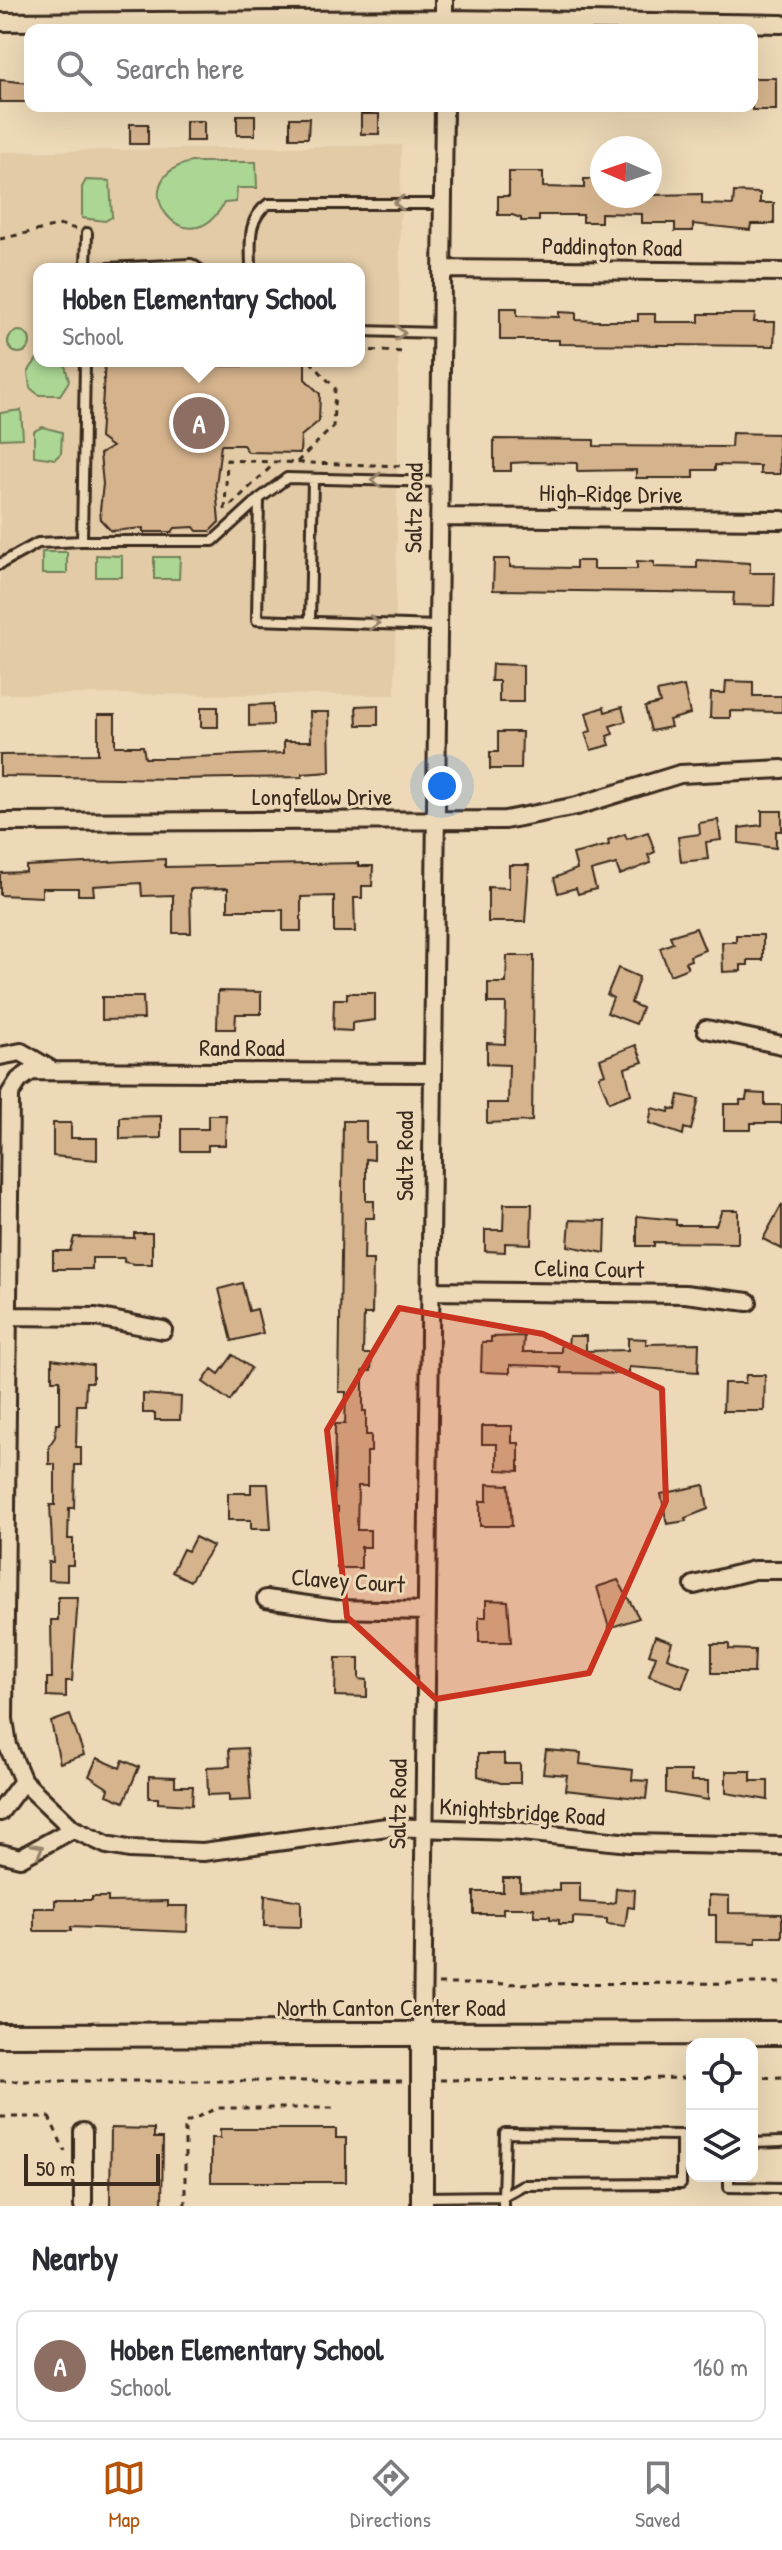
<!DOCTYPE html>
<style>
body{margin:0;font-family:"Patrick Hand",sans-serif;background:#f2f2f3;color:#2b2b33}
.controls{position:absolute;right:24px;bottom:24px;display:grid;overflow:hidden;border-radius:16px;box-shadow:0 8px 32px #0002}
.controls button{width:72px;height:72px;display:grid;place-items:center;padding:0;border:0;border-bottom:2px solid #e1e1e2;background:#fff;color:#2b2b33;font:40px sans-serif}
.compass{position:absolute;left:590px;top:136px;width:72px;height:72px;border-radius:50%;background:#fff;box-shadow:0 8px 32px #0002;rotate:272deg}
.scale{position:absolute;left:24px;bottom:20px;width:136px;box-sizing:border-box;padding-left:8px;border:4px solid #3b2a1e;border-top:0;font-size:22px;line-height:28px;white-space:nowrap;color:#3b2a1e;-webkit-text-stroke:6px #edd9b7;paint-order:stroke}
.you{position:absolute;left:442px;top:786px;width:28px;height:28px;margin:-20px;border:6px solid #fff;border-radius:50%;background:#1a73e8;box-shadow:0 0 0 12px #1a73e833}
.badge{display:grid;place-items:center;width:52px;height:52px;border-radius:50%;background:#b45309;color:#fff;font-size:26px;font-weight:700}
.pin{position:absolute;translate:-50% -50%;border:4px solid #fff;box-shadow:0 2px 8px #0006}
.popup{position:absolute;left:33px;top:263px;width:332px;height:104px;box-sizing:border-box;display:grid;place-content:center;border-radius:16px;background:#fff;filter:drop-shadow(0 2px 6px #0005);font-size:26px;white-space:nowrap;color:#7c7c81}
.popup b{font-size:30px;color:#2b2b33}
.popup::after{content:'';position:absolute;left:50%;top:100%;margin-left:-16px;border:16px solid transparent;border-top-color:#fff}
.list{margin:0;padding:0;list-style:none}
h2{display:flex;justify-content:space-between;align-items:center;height:104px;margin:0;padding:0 32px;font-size:34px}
h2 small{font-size:26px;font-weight:400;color:#7c7c81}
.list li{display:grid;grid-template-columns:52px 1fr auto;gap:24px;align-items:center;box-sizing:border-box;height:112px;margin:0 16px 16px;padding:0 16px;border:2px solid #e1e1e2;border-radius:16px}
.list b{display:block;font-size:30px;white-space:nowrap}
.list p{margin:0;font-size:26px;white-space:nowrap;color:#7c7c81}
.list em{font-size:26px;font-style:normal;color:#7c7c81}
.icon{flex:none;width:44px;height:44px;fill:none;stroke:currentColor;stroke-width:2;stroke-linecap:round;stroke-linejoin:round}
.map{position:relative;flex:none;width:782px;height:2206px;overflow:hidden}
.search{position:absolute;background:#fff;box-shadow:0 8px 32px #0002;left:24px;right:24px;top:24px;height:88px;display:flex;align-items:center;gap:20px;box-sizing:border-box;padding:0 28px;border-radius:16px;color:#7c7c81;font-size:30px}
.sheet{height:232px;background:#fff}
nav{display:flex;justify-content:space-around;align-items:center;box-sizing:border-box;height:112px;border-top:2px solid #e1e1e2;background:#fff;font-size:22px;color:#7c7c81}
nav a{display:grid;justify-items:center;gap:4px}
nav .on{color:#b45309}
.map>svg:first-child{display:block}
.built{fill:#e3cba7;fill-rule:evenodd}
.green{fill:#abd694;stroke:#738059;stroke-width:2}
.building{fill:#d5b38d;stroke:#3b2a1e;stroke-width:2}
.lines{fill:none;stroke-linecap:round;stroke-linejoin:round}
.service-casing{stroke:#3b2a1e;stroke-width:14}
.minor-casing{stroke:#3b2a1e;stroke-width:22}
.tertiary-casing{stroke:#3b2a1e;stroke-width:26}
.secondary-casing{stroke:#3b2a1e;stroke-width:28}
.path{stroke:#3b2a1e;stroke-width:3;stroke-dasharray:6 6;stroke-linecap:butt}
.service{stroke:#edd9b7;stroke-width:8}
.minor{stroke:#edd9b7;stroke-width:16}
.tertiary{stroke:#edd9b7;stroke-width:20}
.secondary{stroke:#edd9b7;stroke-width:22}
.oneway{stroke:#94826a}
.marked{fill:#c8321e;fill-opacity:0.2;stroke:#c8321e;stroke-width:6;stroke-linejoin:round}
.labels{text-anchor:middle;stroke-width:6;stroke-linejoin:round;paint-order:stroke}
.street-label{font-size:24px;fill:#3b2a1e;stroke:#edd9b7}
</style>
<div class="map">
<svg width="782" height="2206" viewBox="0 0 782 2206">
<rect width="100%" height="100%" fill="#edd9b7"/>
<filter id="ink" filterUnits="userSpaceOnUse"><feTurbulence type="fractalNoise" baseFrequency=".0125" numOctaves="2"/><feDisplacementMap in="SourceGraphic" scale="16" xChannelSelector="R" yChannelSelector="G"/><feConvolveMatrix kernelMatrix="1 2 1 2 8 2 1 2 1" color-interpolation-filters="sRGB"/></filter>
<g filter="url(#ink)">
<path class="built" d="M401 145 395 695 0 694V152ZM39 269H359V361H39Z"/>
<path class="green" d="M191 162H256L257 188H237L236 202 224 203C187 271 118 179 191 162Z
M86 180 110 181 112 217 105 221 82 218V187Z
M8 342a11 11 0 1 1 22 0a11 11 0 1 1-22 0Z
M39 356V361H64L69 381 60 395H39L30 388 28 372Z
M21 410 23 438 0 439V413Z
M42 427 62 432 61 453 55 459 34 456V431Z
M42 552H67V574H42Z
M96 555 122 556V577H96Z
M154 557H180L179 579H154Z"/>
<path class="building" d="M752 78H776V110H752Z
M0 80 30 83V102H0Z
M361 114H379V134H361Z
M237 115H255V135H237Z
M290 118H309L308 138H290Z
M186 121H204V141H186Z
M130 124H148V144H130Z
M509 172H543V187L584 188V179H601V196L702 194V204L733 205 734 192 760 193V203H774V224H751L750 230 693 224V231H675V223H642V214L601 213V222H583V215H539V221H521V218L512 215H498V196H509Z
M500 308H517V316L559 317V312L576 313V320L596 321H638V314H655V322H699V314H755L754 322H775L774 346 559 344V340H500Z
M105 361H222V366H243L248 361H305V379L320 394 319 421 301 436 300 453 248 452 243 445H221L216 486 219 522 210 531H197L194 527 175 528 172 532H143V528L111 531 101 520 100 510 103 484 100 454 112 447 100 438Z
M732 433 778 434 780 474H760V466L715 465V470H694V478H636V470L577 471V463L531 462 511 463V471H494V439L594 440V446L731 447Z
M494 559H510V567L576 568V561H593V569H637V561L654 562V567L697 568V560L750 563V573H775L774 606 733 605 734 593 493 590Z
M492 664 523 665V702H499V681H491Z
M726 681 753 682V696H782V712L730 711V718H710L711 693H725Z
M684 686 690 714 669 720 671 727 651 731 645 707 660 703 657 692Z
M273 704V725L249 726V705Z
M378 705V725H357L356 706Z
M201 707H218V727H201Z
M604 707 605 712 622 707 626 721 610 726 613 734 607 736 610 745 591 750 585 733 591 731 586 713Z
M310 712H329L330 772 302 774V777L175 779 0 776V755L98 754V715H115V746H143L145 758H174L284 753V741H311Z
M498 732H522L521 769H490V752H498Z
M762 811H782V831H776V848L739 843V828L762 825Z
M718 820 721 840 706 842 708 859 681 862 678 837 700 834 699 823Z
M648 832 655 852 648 855 651 863 620 875 616 864 591 871 596 889 578 894 576 888 558 893 554 878 577 869 573 854 609 845 608 840 625 834 627 839Z
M165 859V867L358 863V866H373L372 886H362V898H354L355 932H334V896L301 897V931H283V910H228V888L190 889 191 933H173V895L142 896 141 883 93 886 94 895H78V888H42V897L0 895V873L26 872V866Z
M509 865H529L525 922H488V887L509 888Z
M696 928 705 950 690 956 691 960 685 962 688 968 670 975 660 948 673 943 670 936Z
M736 935H763V960H748V965H741V971L723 972 722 942H736Z
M507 956H534L532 1121 487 1123V1103H508L509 1065 487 1064V1043L505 1044 506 1003H488V983H506Z
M618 968 639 977 631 1003 642 1008 636 1024 607 1013 613 998 607 995Z
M218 991 261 992V1014H236L235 1029H217Z
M347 993H375V1020L352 1023V1031L333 1030 334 999H347Z
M102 997H143L144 1019 102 1020Z
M636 1045 643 1062 625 1068 631 1094 609 1102 599 1076 605 1074 600 1059Z
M747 1093 765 1094V1105H782V1123H751V1130H724V1104H740V1100H746Z
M679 1095 699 1099 691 1130 684 1128 683 1135 649 1123 652 1108 669 1112 670 1108 676 1110Z
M208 1115H226L225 1145H208V1151H181V1129H208Z
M161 1116V1138L120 1139V1117Z
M343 1121H366V1142H374V1160L366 1159V1201H374V1218H365L364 1260H373L372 1314H364L363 1354H372L371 1371H363V1411H366V1435H371V1452H367V1486H358L357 1530H370V1547H361V1568H337L338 1507H334L335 1424H345L346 1392H339Z
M53 1123H71V1138H97V1160L53 1156Z
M504 1204H532L531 1244 505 1243V1252L485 1251V1230H503Z
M782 1204V1249L763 1239Z
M722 1210H738V1243L654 1242V1246H637V1216L676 1220V1225H716Z
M570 1220 606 1221 605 1253 568 1246Z
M134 1233H152V1264H134L124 1262V1258H92V1269H53V1251H70L74 1237 134 1238Z
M242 1283 249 1311 257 1309 263 1333 232 1341 219 1289Z
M524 1336 523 1352H561V1345H568L569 1336H586V1351L628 1350V1338L646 1339V1344L699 1343 698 1372 629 1367V1374L561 1373V1368L546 1366 510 1365V1373L481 1372 482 1342H491V1337Z
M233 1355 251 1368 230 1401 203 1382 212 1369 219 1374Z
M52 1359 93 1365V1382H86L85 1405H77L76 1447H81V1465H75L74 1508H69L68 1539H73V1565H67V1581L48 1580V1562H53L50 1505H55V1464H49V1446L55 1437 56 1424H60V1380H52Z
M746 1375H765L764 1411H723L724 1383H745Z
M143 1394 181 1397 180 1420H155V1413H143Z
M482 1426H512V1443H519V1471L497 1470V1444H482Z
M251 1484H268L271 1529H251V1520H228V1493H251Z
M487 1484 509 1485 512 1526H480V1501H487Z
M704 1485 708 1509 685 1518 686 1521 667 1524 661 1494Z
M195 1537 213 1546 190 1581 172 1572 183 1549 188 1551Z
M618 1580 639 1618 609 1628 597 1587Z
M58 1597H78L72 1681H66V1697L47 1696V1678H52L51 1620H58Z
M486 1600 508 1601 511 1642H479V1617H486Z
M655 1636 672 1642 667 1658 690 1666 682 1688 649 1676 656 1656 649 1654Z
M712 1644H729V1649L755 1650 754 1673H712Z
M336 1658H359V1679L367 1680V1697L335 1696Z
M70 1715 84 1755 60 1763 51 1722Z
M247 1748 251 1800 229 1801V1794L208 1795 207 1767 230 1766 229 1749Z
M546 1750 581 1753 580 1764 633 1770 632 1780 648 1781 646 1799 565 1790 567 1775 543 1773Z
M478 1754H504V1764H520V1783H501L478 1776Z
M97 1758 120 1768 123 1760 139 1767 124 1802 107 1795 109 1789 89 1776Z
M666 1771H691V1781H708V1800L666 1793Z
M726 1771H751V1781H768V1800L726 1793Z
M149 1776 175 1777V1786H193L192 1805 158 1803V1798H149Z
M503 1878H520V1890L559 1891V1883H580V1902L608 1904 615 1902 616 1888 635 1890 634 1908 628 1907 625 1926 607 1924V1919L573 1917V1924H559V1920L550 1919V1916H534V1908H503V1914H474V1892H503Z
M265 1895 301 1901V1927L264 1926Z
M709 1895 729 1896V1913L782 1914V1937H756V1943L716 1942V1915H709Z
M92 1897H108V1902L168 1901V1906H188L187 1932 71 1927V1931H34V1908H55V1900H92Z
M111 2128 154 2129V2138H163L162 2206H110Z
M220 2129H336V2138H346V2182H211V2138H220Z"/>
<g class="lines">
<g class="service-casing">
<path id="service" d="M86 268 87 233
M86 269 191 264 199 269
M251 269C251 244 246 220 268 204H442
M359 331 442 333
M82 541H213L259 499
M0 564 38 543 82 541 85 361
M310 621 313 479
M437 626 257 620 259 499 287 478 440 482
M752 2143 782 2142
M729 2176V2187L782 2188
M423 2197 503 2196 523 2185 681 2184V2135L505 2133 503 2196V2206"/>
</g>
<g class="minor-casing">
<path id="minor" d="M0 22 444 19 782 24
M444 30V0
M442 269 782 272
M440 517 782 520
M0 822 505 820 577 806 680 774 782 769
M706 1029 782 1045
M0 1056 21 1052 50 1069
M432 1073 32 1071 19 1080 10 1094 4 1719 8 1746 23 1781 73 1829 107 1845 129 1849 203 1852 387 1827 512 1831 630 1843 782 1846
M430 1291 685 1294 748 1302
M8 1316 96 1317 163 1330
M694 1585 754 1570H782
M266 1599 335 1609 426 1611
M0 1812 23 1781
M0 1853 20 1858 73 1829
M422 2034 444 106
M83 2206V2132"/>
</g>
<g class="tertiary-casing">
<path id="tertiary" d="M422 2034V2206"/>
</g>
<g class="secondary-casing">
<path id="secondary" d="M0 2035 782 2033"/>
</g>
<path class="path" d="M0 239 62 225 76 229
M359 350 407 352
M297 462 333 427 335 388 310 361
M231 505 276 462 405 466
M225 510 227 460 276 462
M438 1984 782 1983
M752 2078 782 2077
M440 2080 692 2078
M0 2081H404
M0 2117H49L65 2151
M185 2206V2123L217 2108H335"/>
<use href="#service" class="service"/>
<use href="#minor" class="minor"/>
<use href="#tertiary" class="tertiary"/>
<use href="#secondary" class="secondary"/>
</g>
<defs><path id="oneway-chevron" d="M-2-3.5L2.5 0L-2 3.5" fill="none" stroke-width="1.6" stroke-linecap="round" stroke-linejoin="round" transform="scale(2)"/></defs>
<g class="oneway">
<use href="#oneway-chevron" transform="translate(399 203) rotate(-179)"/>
<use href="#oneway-chevron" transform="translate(400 333) rotate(2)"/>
<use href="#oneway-chevron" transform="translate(376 480) rotate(-179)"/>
<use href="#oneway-chevron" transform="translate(374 623) rotate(2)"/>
<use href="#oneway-chevron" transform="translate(38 1849) rotate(-29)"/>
</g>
</g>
<path class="marked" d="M399 1308 543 1334 662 1389 666 1501 589 1673 436 1699 347 1617 327 1430Z"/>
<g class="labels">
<g class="street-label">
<text transform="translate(612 247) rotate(1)" y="8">Paddington Road</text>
<text transform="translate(611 494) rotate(1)" y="8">High-Ridge Drive</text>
<text transform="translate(414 508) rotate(-89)" y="8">Saltz Road</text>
<text x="322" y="805">Longfellow Drive</text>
<text x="242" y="1056">Rand Road</text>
<text transform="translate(405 1156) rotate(-90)" y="8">Saltz Road</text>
<text transform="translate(589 1269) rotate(1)" y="8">Celina Court</text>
<text transform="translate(348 1581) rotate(4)" y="8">Clavey Court</text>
<text transform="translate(398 1804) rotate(-89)" y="8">Saltz Road</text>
<text transform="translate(522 1812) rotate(4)" y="8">Knightsbridge Road</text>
<text x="391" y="2016">North Canton Center Road</text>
</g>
</g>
</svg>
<div class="controls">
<button><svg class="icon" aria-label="locate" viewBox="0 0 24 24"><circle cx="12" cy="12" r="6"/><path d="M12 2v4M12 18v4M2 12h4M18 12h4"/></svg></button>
<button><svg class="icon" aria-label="layers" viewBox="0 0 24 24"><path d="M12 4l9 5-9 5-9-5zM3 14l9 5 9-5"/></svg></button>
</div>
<svg class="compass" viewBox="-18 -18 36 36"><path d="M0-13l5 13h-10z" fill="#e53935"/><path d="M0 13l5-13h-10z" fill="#7c7c81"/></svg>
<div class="scale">50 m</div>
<div class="you"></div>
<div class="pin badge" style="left:199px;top:423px;background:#8d6e63">A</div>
<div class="popup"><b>Hoben Elementary School</b>School</div>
<div class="search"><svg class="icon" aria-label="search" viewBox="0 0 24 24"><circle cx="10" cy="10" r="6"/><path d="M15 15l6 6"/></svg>Search here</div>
</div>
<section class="sheet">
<h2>Nearby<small></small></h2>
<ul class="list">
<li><span class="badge" style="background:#8d6e63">A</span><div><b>Hoben Elementary School</b><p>School</p></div><em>160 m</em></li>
</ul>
</section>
<nav>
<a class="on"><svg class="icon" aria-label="map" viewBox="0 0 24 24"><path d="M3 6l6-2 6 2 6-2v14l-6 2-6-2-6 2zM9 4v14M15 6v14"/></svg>Map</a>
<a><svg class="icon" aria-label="directions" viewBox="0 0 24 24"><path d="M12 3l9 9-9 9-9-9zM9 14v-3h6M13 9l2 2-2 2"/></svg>Directions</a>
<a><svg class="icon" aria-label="saved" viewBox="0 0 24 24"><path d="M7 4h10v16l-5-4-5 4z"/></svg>Saved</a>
</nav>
